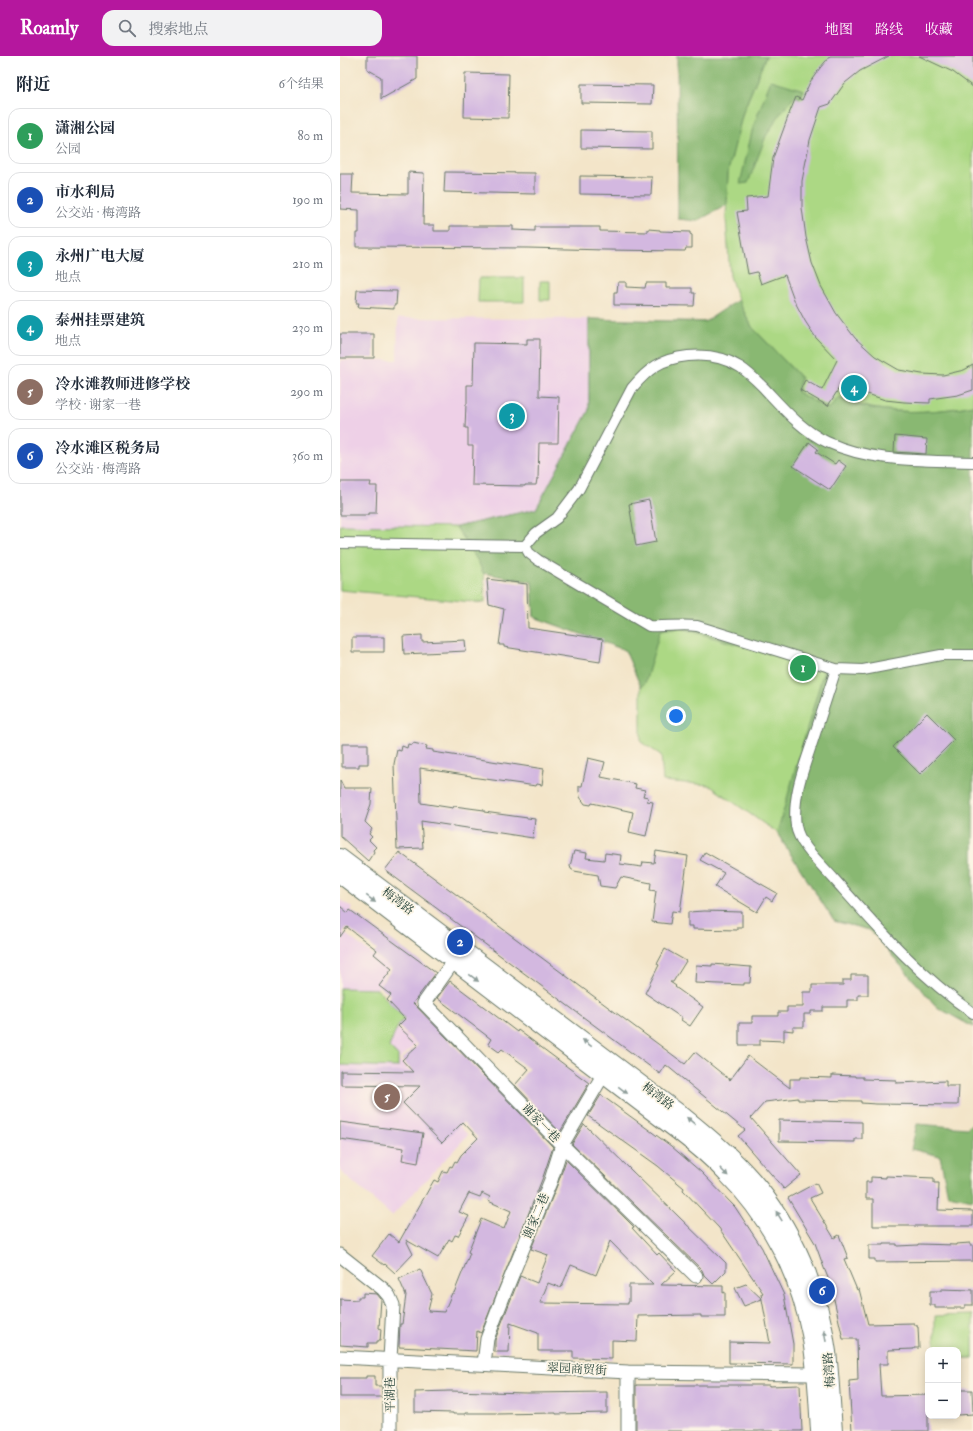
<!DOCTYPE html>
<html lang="zh">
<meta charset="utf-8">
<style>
body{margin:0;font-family:"IM FELL Double Pica","Noto Serif SC",serif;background:#f2f2f3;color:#1f2937}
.controls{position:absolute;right:12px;bottom:12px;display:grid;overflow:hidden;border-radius:8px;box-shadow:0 2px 10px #0003}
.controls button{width:36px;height:36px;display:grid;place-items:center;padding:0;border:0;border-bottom:1px solid #e0e1e3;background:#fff;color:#1f2937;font:20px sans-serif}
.you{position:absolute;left:336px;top:660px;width:14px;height:14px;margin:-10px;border:3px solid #fff;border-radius:50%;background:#1a73e8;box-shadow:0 0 0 6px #1a73e833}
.badge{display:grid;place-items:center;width:26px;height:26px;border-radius:50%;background:#b5179e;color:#fff;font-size:13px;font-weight:700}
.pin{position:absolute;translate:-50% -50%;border:2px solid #fff;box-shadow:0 1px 4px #0006}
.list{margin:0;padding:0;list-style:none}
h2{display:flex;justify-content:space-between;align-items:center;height:52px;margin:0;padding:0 16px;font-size:17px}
h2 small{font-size:13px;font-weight:400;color:#747a83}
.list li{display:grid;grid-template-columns:26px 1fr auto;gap:12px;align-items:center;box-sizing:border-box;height:56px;margin:0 8px 8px;padding:0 8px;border:1px solid #e0e1e3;border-radius:12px}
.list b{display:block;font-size:15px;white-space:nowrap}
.list p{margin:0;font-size:13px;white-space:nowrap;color:#747a83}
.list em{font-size:13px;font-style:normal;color:#747a83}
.icon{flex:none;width:22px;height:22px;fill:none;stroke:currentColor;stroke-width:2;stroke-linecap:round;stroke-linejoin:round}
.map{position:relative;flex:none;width:633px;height:1375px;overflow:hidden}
header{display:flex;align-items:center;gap:24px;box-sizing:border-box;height:56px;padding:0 20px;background:#b5179e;color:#fff}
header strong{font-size:19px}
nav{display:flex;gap:22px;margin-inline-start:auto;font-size:14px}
.search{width:280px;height:36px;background:#f2f2f3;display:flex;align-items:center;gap:10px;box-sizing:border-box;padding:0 14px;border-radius:12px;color:#747a83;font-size:15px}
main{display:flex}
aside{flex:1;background:#fff}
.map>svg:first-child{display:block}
.built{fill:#eed0e7}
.green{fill:#acd884;stroke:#668a5c}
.forest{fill:#89b872;stroke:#547a53}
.building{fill:#d3b8e0;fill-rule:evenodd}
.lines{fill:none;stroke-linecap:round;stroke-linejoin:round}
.pedestrian-casing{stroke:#697868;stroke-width:12}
.minor-casing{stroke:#697868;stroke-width:15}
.tertiary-casing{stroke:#697868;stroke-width:18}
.pedestrian{stroke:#fff;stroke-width:10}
.minor{stroke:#fff;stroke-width:13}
.tertiary{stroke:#fff;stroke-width:16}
.oneway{fill:#8f9e9a}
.labels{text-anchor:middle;stroke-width:3.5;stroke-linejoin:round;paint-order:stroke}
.street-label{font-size:12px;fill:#1f3d34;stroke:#fcf5e5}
</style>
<header>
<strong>Roamly</strong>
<div class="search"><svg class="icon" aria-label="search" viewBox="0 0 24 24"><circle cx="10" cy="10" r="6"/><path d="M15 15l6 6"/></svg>搜索地点</div>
<nav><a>地图</a><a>路线</a><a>收藏</a></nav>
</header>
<main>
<aside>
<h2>附近<small>6个结果</small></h2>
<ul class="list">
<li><span class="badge" style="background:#2e9e5b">1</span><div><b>潇湘公园</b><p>公园</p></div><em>80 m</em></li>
<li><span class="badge" style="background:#1a4fb4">2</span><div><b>市水利局</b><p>公交站 · 梅湾路</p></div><em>190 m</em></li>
<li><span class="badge" style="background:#0f9aa8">3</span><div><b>永州广电大厦</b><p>地点</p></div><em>210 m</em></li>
<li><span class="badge" style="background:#0f9aa8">4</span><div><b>泰州挂票建筑</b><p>地点</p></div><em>230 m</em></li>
<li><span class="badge" style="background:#8d6e63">5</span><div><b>冷水滩教师进修学校</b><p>学校 · 谢家一巷</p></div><em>290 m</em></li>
<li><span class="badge" style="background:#1a4fb4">6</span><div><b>冷水滩区税务局</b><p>公交站 · 梅湾路</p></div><em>360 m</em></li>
</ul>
</aside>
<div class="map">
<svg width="633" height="1375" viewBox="0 0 633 1375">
<rect width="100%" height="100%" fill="#fcf5e5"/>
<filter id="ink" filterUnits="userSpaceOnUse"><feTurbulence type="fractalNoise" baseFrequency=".025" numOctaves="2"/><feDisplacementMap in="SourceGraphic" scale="8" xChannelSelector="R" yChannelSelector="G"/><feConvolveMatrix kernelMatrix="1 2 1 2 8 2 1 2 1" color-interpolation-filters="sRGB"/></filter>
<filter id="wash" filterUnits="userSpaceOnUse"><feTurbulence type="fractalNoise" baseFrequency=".012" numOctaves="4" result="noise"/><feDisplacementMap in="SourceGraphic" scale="16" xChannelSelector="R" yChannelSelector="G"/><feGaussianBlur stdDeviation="0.9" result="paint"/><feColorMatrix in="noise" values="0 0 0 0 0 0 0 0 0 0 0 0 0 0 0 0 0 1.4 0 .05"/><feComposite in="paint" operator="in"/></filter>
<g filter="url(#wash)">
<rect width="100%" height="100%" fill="#f3e5c9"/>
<path class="built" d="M58 262 249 263V354L196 454 116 471 0 469V304H57Z
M0 843 12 852 0 867Z
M0 874 49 911 37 933 64 962 57 972 76 988 59 1004 128 1079 52 1160 0 1115Z"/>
<path class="green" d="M426 0H633V349C602 356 563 358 531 352 520 350 509 346 498 342L489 354 457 336 461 322 412 271 398 244 390 220 386 162 388 114 403 56Z
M139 222H184V246H138Z
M200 225H210V244H200Z
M249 263 382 266 633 971 597 951 530 874 494 865 437 777 369 729 323 725 321 699 301 686V631L285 594 194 561 192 526 144 517 145 547 0 534V469L116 471 196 453 249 354Z
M0 932 37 933 64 962 57 972 49 991 58 1000V1011L0 1009Z
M633 1259V1302L618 1303V1294H595V1260Z"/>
<path class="forest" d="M337 0H426L403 56 388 116 387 149 357 165 338 163Z
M431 24 464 34 460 42 455 40 440 58 426 80 408 127 400 128 413 71Z
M398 244 412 271 461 322 457 336 489 353 498 342C509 346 520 350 531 352 563 358 602 356 633 349V971L597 951 530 874 494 865 437 777 484 614 341 572 320 575 305 627 301 631 285 594 194 561 192 526 143 517 139 507 116 471 196 453 249 354V263L365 266Z
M633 1066V1144L608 1139 600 1100 571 1093 577 1068 627 1072Z"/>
<g id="blocks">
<path class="building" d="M27 0H77V23L41 43V21L27 13Z
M490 0H549L520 15 505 27 490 48 481 51 470 84 462 125V152L466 181 472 207 481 230 496 257 515 282 535 300 559 314 582 318 603 319 624 314 633 309V334L618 339 590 343V347L564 346 545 344 501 329 488 350 460 334 465 324 482 334 497 304 476 282 465 265 455 246 445 219 421 228 417 216 408 218 397 156 407 155 406 142 428 140 433 102 449 58 456 41 462 44 470 26 480 12Z
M579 0H633V31L613 16Z
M125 17 169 18 168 62 124 61Z
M241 28 313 29 312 48 241 47Z
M241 74 312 75V93L241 92Z
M68 116 84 117 83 169H94V175H110V170H173V174L195 175V171H260V175L308 176V173L320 174V175L350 176V178L352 179V192H346L345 195 265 194 188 192 16 191V177H19V154L0 153V118H13L12 137 68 138Z
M105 116 195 117V138L104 136Z
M240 120 312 121 311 139 240 138Z
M278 226H286V231L305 232 306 227H326V232H352V237H355L354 250 274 249V236H277Z
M17 234 57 235 56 249H54V253L18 251 19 247H16Z
M0 278H34V302H0Z
M187 283H200L199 340 219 341 218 387H199L198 423H197L196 429H185V430L132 429 133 390H128V372H125L126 348H127V329H133L134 287 187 288Z
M555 380 587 383 586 398 554 396Z
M469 386 478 393 476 396 495 408 498 404 506 410 490 434 453 410Z
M0 426H31L30 430H37L36 457H28V459H0Z
M309 444 316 486 296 490 289 448Z
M147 523 187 528 188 572 263 583 260 606 164 591V589H159L164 553 149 549Z
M82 579V586L125 584 126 595 64 598 63 580Z
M12 581H44V596H12Z
M587 657 614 684 580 718 553 691Z
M73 687 87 690 86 693 93 694V696L204 713 202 729 197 728 196 730 131 721V720L80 712 81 747 113 752 114 750 144 754V756L195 763 193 782 81 765 83 792 57 793 54 708 57 694 61 695 62 690 67 692 68 688 72 689Z
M2 688H28V708H19V711H2Z
M248 702 265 706 261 721 296 728 295 732 305 734 303 740 308 741 307 745 313 746 306 780 289 776 293 756 252 747 251 749 245 748 240 741 239 735V730H242Z
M0 724 4 732H32L31 748 25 766 32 773 29 778 32 781 29 784 36 791 33 794 34 796 28 805 0 780Z
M234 795 247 797 246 802 264 804 265 797 281 799 280 808 302 811 303 806 314 807 316 795 348 800 340 856 332 855 330 868 312 866 316 835 310 834 311 827 281 821 275 832 260 830 258 819 234 815 231 813 230 810Z
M59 796 345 1008 355 996 390 1024 408 1000 450 1032V1023H460V1021L492 1022V1019L515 1020V1021H523V1023L556 1024V1027L606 1025V1030H619L618 1049 536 1048 521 1047V1045L458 1044V1042L425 1046 411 1062 461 1119 444 1133 398 1080 405 1074 326 1009 320 1018 45 814Z
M365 796 437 837 432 845 426 841 417 856 375 831 384 817 360 804Z
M0 850 8 857 10 854 96 917 73 947 213 1091 203 1121 141 1277 137 1275 136 1295 59 1291 60 1268H62L66 1239 59 1223 80 1213 92 1238 88 1255 104 1256 112 1237H114L130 1197 128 1196 141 1163 164 1173 171 1155 148 1145 150 1141 142 1137 140 1141 129 1137 119 1156 129 1160 118 1180 115 1179 112 1185 109 1183 98 1202 66 1184 73 1198 55 1217 45 1208 44 1209 32 1200 49 1178 59 1186 94 1124 98 1126 103 1115 107 1116 110 1110 112 1111 115 1105 117 1106 121 1099 138 1082 123 1066 102 1087 63 1047 80 1030 1 1029V1015L73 1016 62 1004 78 989 58 970 65 963 47 944 51 939 39 930 52 913 34 898 37 894 7 871 0 881Z
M364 855 402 856V871H397V874L353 873V870H348V856Z
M325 893 346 905 333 926H330L336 930 335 931 363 951 350 970 341 964 342 962 305 937 319 909 317 908Z
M372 908 411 911 410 927H404V929L355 927 356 909 372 910Z
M511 919H528V939H518V944H507V951H483V955H471V958H464V971H453V975L444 974V985L420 984V989H399V967H412V960H438V956H447V951H463V936H472V929H503V924H511Z
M110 925 177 976 178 974 249 1027 220 1076 175 1029 189 1013 162 993 159 996 148 988 151 983 97 942Z
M261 1039 331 1090 361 1116 395 1151 422 1192 444 1239 453 1288V1308L389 1307V1286L430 1287 421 1238 423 1237 379 1172 343 1134 344 1132 318 1110 248 1060Z
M439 1064 522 1066V1083H515V1086L439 1085Z
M0 1066 83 1077 78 1107 62 1104 64 1092 0 1083Z
M244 1068 386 1207V1215L373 1228 364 1219 362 1214 232 1088Z
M226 1104 287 1164 294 1171 292 1172 317 1199 319 1197 336 1215 321 1229 383 1230V1237L385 1236V1261H361V1259L298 1260 297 1285 272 1284V1303L233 1302V1295H198V1277L170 1267 169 1296H155V1284L180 1220 197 1227 208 1199 191 1193 218 1127ZM270 1185 313 1229H289V1246H288V1248L200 1247 208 1227 221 1232 231 1209 256 1219Z
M546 1120 594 1122V1127H599L598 1154 633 1155V1170H533V1143H526V1126H531V1121L546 1122Z
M476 1127 481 1137 470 1142 494 1182 499 1179 508 1202 504 1203 517 1234 519 1233 528 1268 574 1267V1269H577V1271H578L579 1292H574V1293L548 1294V1308H539L541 1340 588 1339V1375H512L509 1325 518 1324 517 1283H503L493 1239H495L484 1212 475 1187 448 1142Z
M630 1187V1189H633V1205L535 1206V1203H529V1189H544V1188H557V1190L578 1189V1188L616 1189V1188Z
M406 1228 422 1243 404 1250 395 1232Z
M601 1233 633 1234V1249H625V1252H595V1249H590V1235H601Z
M23 1237 37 1238 41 1243 39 1272 41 1273 40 1285H37V1287H28V1291L0 1289V1243L18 1244V1241H23Z
M26 1320H35V1330H42V1341H0V1322H26Z
M296 1329H429V1330L460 1329 462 1375H296Z
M618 1334H632L633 1358 618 1359Z
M110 1335 187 1337 267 1336V1357L216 1358V1357L157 1358V1357H126V1358H113V1357L75 1356V1336Z"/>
</g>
</g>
<g filter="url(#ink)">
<use href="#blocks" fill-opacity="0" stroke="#697868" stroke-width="1"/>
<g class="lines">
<g class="pedestrian-casing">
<path id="pedestrian" d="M0 487 185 490 196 477 217 462 239 433 292 332C309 312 321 303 348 300 367 298 384 301 400 311 408 316 416 324 423 331 442 351 461 374 487 386 533 407 583 404 633 406
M185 490 189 497 198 504 309 570C325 571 341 568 357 570L496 613
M633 599H601L523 614 496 613C488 638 480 662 472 687 463 714 452 742 456 770 459 789 482 809 494 823 537 871 579 920 633 957"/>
</g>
<g class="minor-casing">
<path id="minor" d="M113 906 84 947 222 1089 356 1220
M0 1199 43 1233 49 1240 53 1249 50 1303V1375
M0 1301 288 1316 475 1318
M144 1308 147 1283 165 1236 211 1124 222 1089 263 1019
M288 1375V1316"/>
</g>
<g class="tertiary-casing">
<path id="tertiary" d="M0 801 345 1061C369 1080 392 1100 412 1123 453 1170 480 1234 488 1296 491 1322 492 1349 494 1375
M0 819 337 1075C354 1088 370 1101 385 1117 429 1161 458 1217 470 1278 476 1310 477 1343 479 1375"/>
</g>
<use href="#pedestrian" class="pedestrian"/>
<use href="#minor" class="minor"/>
<use href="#tertiary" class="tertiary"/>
</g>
<defs><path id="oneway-solid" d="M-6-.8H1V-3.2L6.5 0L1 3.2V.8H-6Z"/></defs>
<g class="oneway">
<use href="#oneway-solid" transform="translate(31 843) rotate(37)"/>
<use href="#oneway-solid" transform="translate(134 922) rotate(37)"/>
<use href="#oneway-solid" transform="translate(247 987) rotate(-143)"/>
<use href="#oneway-solid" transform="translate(283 1034) rotate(37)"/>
<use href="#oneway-solid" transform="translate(351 1065) rotate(-140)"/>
<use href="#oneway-solid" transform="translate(384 1116) rotate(45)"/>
<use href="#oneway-solid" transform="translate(439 1160) rotate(-122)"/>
<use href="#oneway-solid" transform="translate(485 1280) rotate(-100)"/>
</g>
</g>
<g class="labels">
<g class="street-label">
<text transform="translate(58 845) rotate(37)" y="4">梅湾路</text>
<text transform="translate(318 1040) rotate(37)" y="4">梅湾路</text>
<text transform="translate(201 1067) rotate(46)" y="4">谢家一巷</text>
<text transform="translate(196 1160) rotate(-67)" y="4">谢家二巷</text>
<text transform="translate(237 1313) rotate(3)" y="4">翠园商贸街</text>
<text transform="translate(489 1314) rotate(-95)" y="4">梅湾路</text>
<text transform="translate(50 1339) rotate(-90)" y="4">平湖巷</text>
</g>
</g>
</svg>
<div class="controls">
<button>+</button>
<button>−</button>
</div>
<div class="you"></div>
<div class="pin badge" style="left:463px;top:612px;background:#2e9e5b">1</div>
<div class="pin badge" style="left:120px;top:886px;background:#1a4fb4">2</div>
<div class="pin badge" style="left:172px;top:360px;background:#0f9aa8">3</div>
<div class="pin badge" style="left:514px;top:332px;background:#0f9aa8">4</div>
<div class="pin badge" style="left:47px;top:1041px;background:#8d6e63">5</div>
<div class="pin badge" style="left:482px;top:1235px;background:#1a4fb4">6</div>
</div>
</main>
